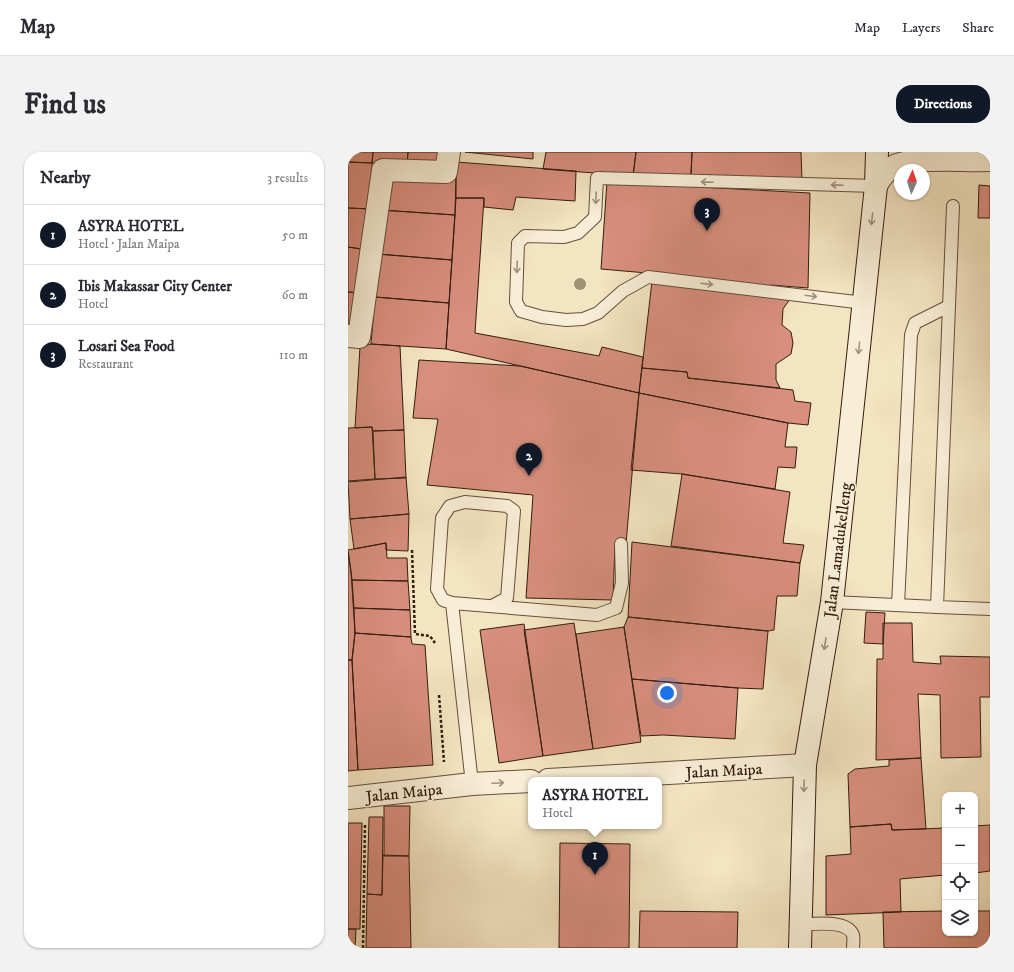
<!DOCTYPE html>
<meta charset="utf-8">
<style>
body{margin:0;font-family:"IM FELL DW Pica",serif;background:#f2f2f3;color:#2b2b33}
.controls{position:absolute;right:12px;bottom:12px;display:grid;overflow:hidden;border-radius:8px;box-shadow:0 1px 3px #0004}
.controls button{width:36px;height:36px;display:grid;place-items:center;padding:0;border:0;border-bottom:1px solid #e1e1e2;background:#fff;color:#2b2b33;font:20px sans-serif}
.compass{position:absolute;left:546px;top:12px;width:36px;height:36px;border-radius:50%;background:#fff;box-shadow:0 1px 3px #0004;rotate:3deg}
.you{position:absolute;left:319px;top:541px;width:14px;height:14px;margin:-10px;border:3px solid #fff;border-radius:50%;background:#1a73e8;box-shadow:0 0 0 6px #1a73e833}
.badge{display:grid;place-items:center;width:26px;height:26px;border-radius:50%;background:#111827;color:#fff;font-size:13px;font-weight:700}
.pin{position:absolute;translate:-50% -33px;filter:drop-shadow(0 1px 2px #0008)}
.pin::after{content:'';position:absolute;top:21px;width:14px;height:12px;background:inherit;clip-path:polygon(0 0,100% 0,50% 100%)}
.popup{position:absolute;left:180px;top:625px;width:134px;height:52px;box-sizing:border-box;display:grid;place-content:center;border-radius:8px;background:#fff;filter:drop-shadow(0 1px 3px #0005);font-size:13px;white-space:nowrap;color:#7c7c81}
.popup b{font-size:15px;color:#2b2b33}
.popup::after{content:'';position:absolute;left:50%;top:100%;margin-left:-8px;border:8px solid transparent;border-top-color:#fff}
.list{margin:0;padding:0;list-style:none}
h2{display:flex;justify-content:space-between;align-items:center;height:52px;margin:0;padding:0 16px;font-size:17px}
h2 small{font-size:13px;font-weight:400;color:#7c7c81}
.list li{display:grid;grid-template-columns:26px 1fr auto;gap:12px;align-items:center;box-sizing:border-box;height:60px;padding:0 16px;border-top:1px solid #e1e1e2}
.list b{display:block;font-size:15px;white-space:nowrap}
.list p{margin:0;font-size:13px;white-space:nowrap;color:#7c7c81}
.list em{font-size:13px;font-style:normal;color:#7c7c81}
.icon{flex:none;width:22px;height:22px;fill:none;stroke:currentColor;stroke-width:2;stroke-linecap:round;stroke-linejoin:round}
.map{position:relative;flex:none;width:642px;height:796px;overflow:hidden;border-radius:16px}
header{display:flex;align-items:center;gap:24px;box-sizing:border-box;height:56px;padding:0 20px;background:#fff;border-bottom:1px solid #e1e1e2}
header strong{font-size:19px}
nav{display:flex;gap:22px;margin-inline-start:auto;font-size:14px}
.intro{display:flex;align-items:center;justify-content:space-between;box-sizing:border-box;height:96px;padding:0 24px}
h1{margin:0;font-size:28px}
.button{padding:10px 18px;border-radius:16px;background:#111827;color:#fff;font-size:14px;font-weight:700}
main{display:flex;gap:24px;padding:0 24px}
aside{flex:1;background:#fff;border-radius:16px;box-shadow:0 1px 3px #0004}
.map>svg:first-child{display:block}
.building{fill:#d88f7e;stroke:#341c0e}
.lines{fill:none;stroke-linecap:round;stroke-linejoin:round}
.lane-casing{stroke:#644e3b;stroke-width:14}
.street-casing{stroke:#644e3b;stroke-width:24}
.secondary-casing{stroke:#341c0e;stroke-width:24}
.path{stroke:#341c0e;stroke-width:2.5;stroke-dasharray:3 2;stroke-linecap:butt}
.lane{stroke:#f8eed7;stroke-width:12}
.street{stroke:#f8eed7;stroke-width:22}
.secondary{stroke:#f8eed7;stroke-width:22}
.tree{fill:#a09276}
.oneway{stroke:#a0907d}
.labels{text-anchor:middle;stroke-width:3;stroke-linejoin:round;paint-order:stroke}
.street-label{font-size:16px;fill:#341c0e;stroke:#f8eed7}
</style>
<header>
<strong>Map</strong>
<nav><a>Map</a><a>Layers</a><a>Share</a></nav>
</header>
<div class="intro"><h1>Find us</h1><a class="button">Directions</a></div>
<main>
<aside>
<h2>Nearby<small>3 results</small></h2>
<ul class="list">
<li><span class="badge">1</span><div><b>ASYRA HOTEL</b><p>Hotel · Jalan Maipa</p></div><em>50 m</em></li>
<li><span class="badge">2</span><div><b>Ibis Makassar City Center</b><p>Hotel</p></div><em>60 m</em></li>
<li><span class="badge">3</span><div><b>Losari Sea Food</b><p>Restaurant</p></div><em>110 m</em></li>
</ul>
</aside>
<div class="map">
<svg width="642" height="796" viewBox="0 0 642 796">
<rect width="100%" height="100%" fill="#f4e5c2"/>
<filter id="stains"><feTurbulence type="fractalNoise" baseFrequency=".005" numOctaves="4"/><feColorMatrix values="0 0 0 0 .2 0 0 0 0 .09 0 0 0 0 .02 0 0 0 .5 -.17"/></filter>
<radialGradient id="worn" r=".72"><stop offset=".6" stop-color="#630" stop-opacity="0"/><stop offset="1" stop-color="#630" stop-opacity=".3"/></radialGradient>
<path class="building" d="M0 0H25L24 11 0 10Z
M25 0H60L59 13 24 11Z
M60 0H94L93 16 59 13Z
M117 0H185V7Z
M198 0H288L285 24 195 17Z
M288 0H344L343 23 285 24Z
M344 0H453L454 28 343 23Z
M0 10 24 11V57L0 56Z
M108 10 228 19 227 49 168 45 165 58 136 55V46H108Z
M37 20 108 22 107 63 33 58Z
M259 30 462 41 460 136 423 133V145L322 123 253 117Z
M631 33 642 34V66H630Z
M108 46H136L127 181 251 204 254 195 295 205 291 241 98 197Z
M0 56 24 57 20 98 0 95Z
M33 58 107 63 104 108 29 102Z
M0 95 20 98 14 141 0 140Z
M29 102 104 108 101 151 27 145Z
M304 129 442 147 435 157 434 173 443 180 445 191 443 202 428 212V228L432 236 340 226 339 220 294 216Z
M0 140 14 141 0 180Z
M27 145 101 151 98 197 23 192Z
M23 192 52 194 56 278 25 279 24 275 7 276 12 195Z
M71 208 172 214 291 241 278 392H267L265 448 178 446 185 343 79 333 90 267 65 266Z
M294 216 339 220 340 226 445 238 447 249 463 251 460 273 440 271 291 241Z
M291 241 440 271 437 295H449L447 316 430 315 427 337 334 322 283 318Z
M24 275 27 327 0 329V276Z
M56 278 58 326 27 327 25 279Z
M334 322 442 340 435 391 456 393 452 411 323 394Z
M58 325 61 362 2 367 0 330Z
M61 362 60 399 38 398V391L6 397 2 367Z
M284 390 452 411 449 444H429L426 478 420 479 280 465Z
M38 391 39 406H59L60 429 4 428 0 398Z
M0 400 3 419 7 481 4 508H0Z
M4 428 60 429 62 458 6 456Z
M6 456 62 458 63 485 7 481Z
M518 460 537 461 535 492 516 491Z
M280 465 420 479 415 537 390 536 284 527 276 475Z
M226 471 245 597 195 604 176 478Z
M535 471H564L565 510 593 512 592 504 642 505V545H632L633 605 593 606 592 543 570 542 573 606 528 608 529 507H535Z
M176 472 195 604 151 611 132 478Z
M276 475 293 590 245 597 228 482Z
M7 481 63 485 64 492 77 493 85 613 10 618 4 508Z
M0 508H4L10 618 0 619Z
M284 527 390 536 387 587 315 583 293 584Z
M573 606 578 677 544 678 543 672 502 675 500 622 507 617 541 614V608Z
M36 654H62L61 704H36Z
M21 665H35L34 743 19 742Z
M0 671H14L12 777H0Z
M543 672 544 678 597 676V723L552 727 553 760 478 763V704L503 702 502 675Z
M642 673V719L627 721V674Z
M212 691 282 692 281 796H211Z
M35 703 61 704 63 796H18L19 742 34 743Z
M292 759 390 760 389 796H291Z
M597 759V781H627V759H642V796H536L535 760Z
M0 777H8L7 796H0Z"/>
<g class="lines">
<g class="lane-casing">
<path id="lane" d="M516 151 300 125 275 139 250 161 235 167 218 168 194 165 173 159 168 150 170 91 177 84 216 85 230 81 247 65 249 26 528 34
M484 450 589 455 605 54
M104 451 124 632
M550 453 563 183 567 171 601 154
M144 454 159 446 166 359 159 354 117 350 102 354 94 366 89 437 95 448 104 451 249 463 268 456 274 431 273 392
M589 455 642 457
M452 773C465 772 499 767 505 783 506 787 505 792 505 796"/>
</g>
<g class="street-casing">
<path id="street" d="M528 34C533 24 541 15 552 12 579 5 614 9 642 8
M0 184 11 185 35 18 98 20 101 0
M200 628 457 613
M0 646 124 632 183 629"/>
</g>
<g class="secondary-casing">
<path id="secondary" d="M452 796 457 613 484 450 528 34 529 0"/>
</g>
<path class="path" d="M64 398 67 482 82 484 87 491
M91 543 96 610
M15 796 17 671"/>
<use href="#lane" class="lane"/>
<use href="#street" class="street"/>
<use href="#secondary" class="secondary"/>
</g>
<circle class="tree" cx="232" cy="132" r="6"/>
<defs><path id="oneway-shaft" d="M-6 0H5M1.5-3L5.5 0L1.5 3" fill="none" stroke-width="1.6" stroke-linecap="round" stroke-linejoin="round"/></defs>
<g class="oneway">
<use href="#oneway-shaft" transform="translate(359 30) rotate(-178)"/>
<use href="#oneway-shaft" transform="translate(489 33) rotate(-178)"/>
<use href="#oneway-shaft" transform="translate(248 46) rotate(93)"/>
<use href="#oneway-shaft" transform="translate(524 67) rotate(96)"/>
<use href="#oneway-shaft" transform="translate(169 115) rotate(92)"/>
<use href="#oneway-shaft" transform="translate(359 132) rotate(7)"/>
<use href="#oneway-shaft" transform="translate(463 144) rotate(7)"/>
<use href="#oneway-shaft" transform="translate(511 196) rotate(96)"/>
<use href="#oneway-shaft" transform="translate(477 492) rotate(99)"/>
<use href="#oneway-shaft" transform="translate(150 631) rotate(-3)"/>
<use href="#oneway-shaft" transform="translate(456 634) rotate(92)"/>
</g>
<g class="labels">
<g class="street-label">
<text transform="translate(489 398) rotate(-83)" y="6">Jalan Lamadukelleng</text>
<text transform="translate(376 618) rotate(-3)" y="6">Jalan Maipa</text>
<text transform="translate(56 640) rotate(-6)" y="6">Jalan Maipa</text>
</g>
</g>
<rect width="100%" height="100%" filter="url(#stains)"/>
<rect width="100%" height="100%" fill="url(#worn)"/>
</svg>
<div class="controls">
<button>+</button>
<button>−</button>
<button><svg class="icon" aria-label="locate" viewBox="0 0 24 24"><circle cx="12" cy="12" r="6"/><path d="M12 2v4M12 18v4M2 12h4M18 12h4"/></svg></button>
<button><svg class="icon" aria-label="layers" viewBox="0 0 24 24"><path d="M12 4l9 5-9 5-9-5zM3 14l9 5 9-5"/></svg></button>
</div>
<svg class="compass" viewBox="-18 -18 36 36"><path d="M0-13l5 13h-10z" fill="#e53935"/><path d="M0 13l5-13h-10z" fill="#7c7c81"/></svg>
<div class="you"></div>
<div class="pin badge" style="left:247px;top:723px">1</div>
<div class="popup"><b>ASYRA HOTEL</b>Hotel</div>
<div class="pin badge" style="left:181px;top:324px">2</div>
<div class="pin badge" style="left:359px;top:79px">3</div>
</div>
</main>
